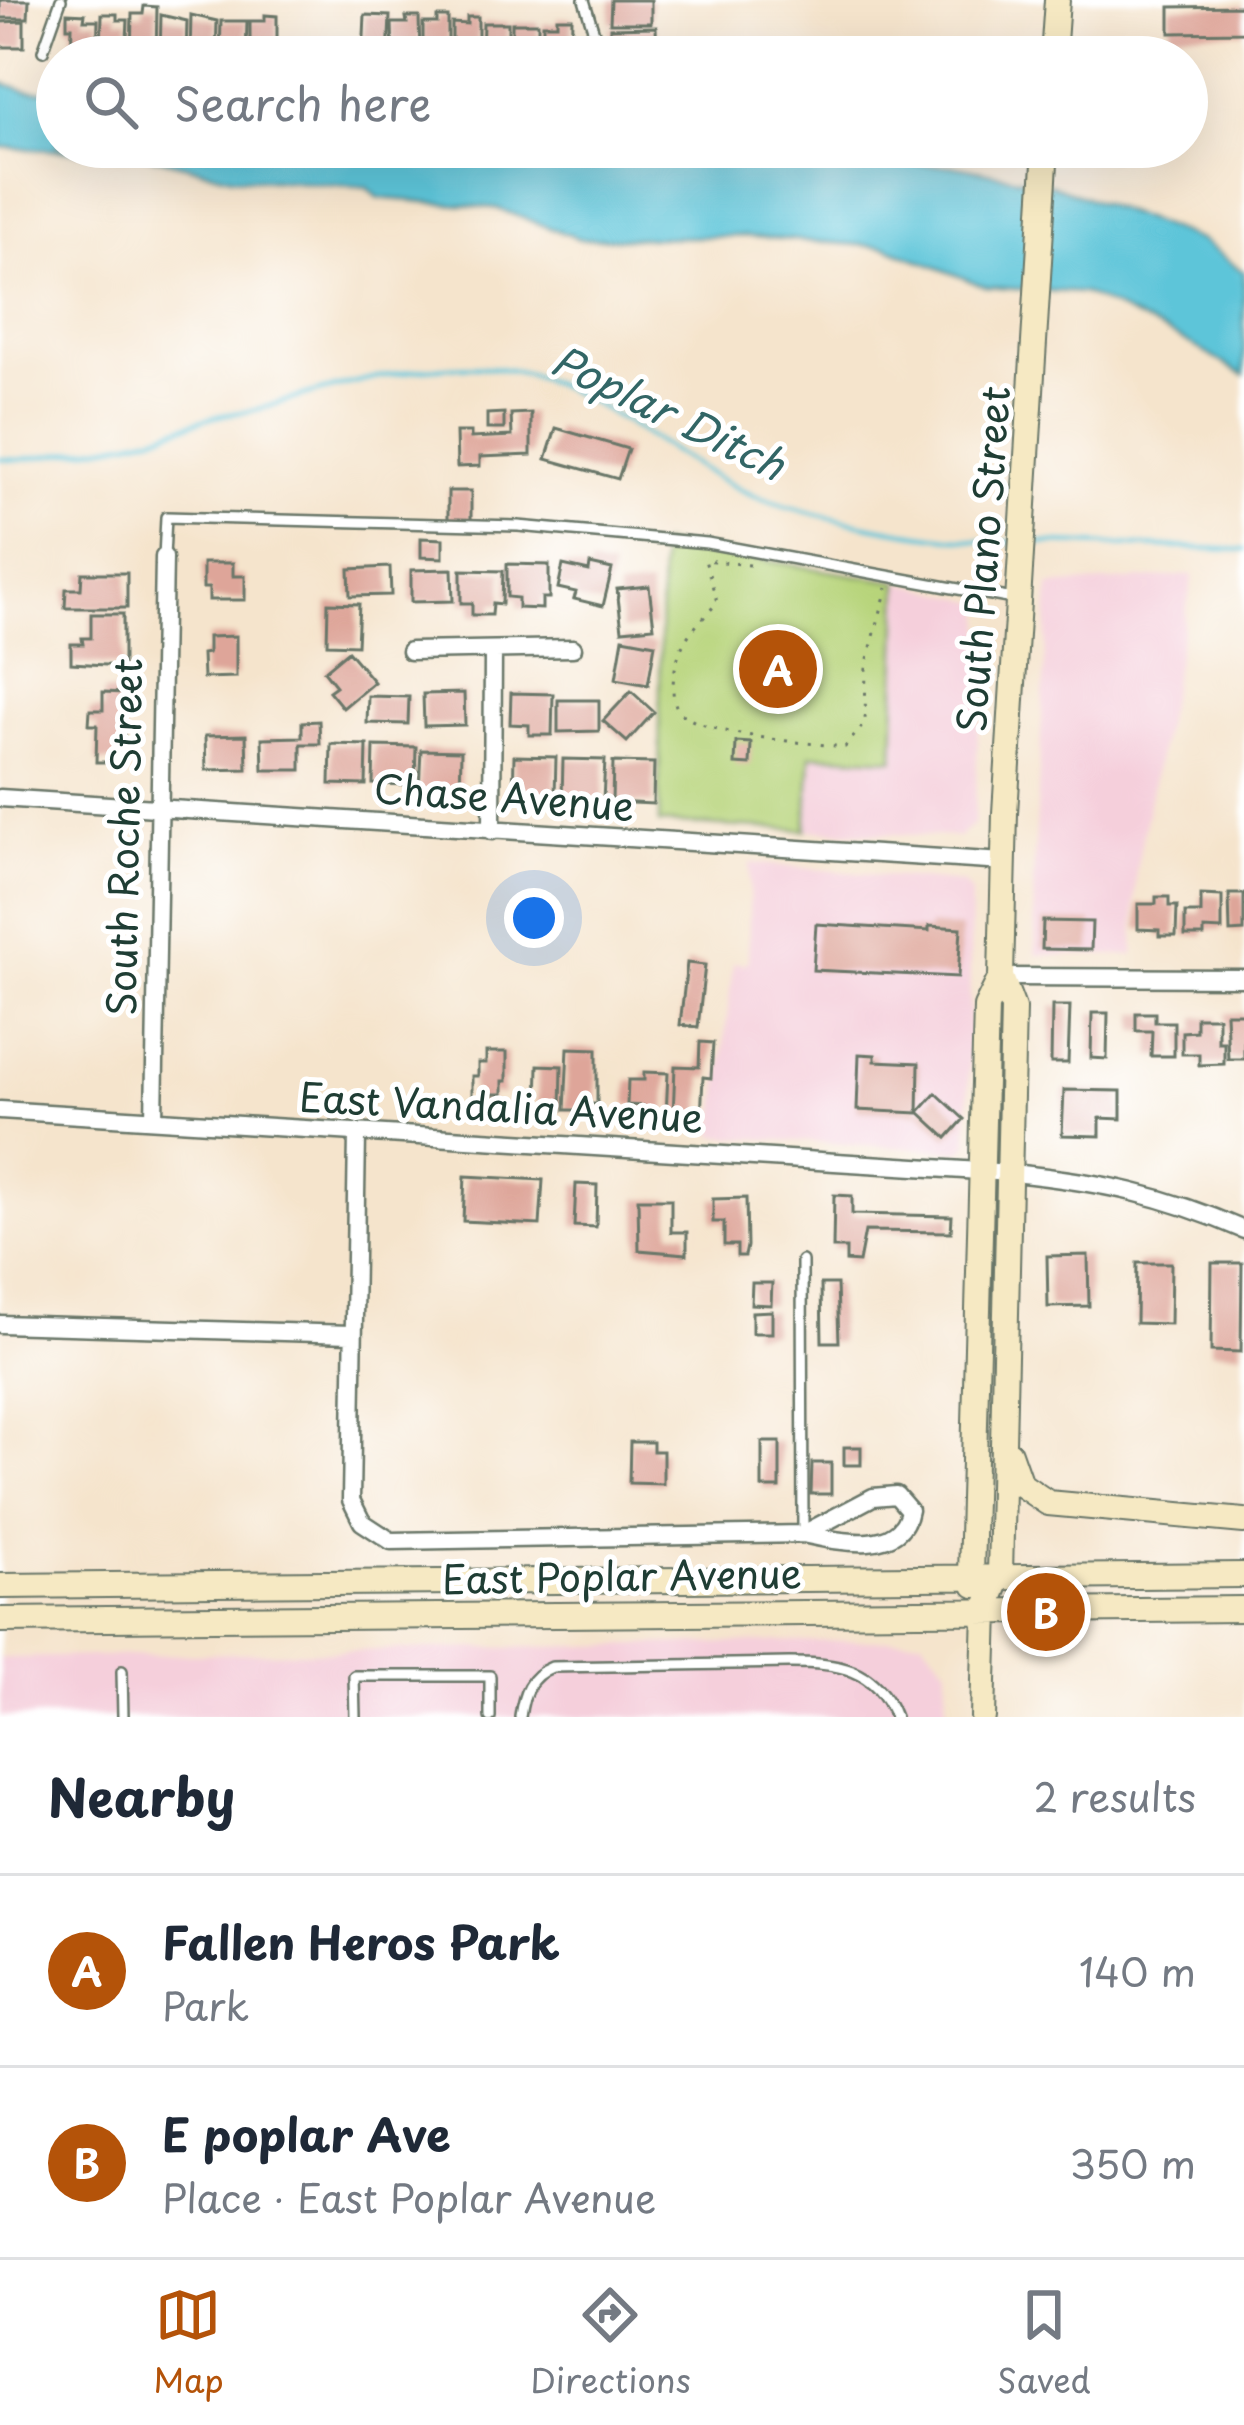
<!DOCTYPE html>
<meta charset="utf-8">
<style>
body{margin:0;font-family:"Playpen Sans",sans-serif;background:#f6f6f7;color:#1f2937}
.you{position:absolute;left:534px;top:918px;width:42px;height:42px;margin:-30px;border:9px solid #fff;border-radius:50%;background:#1a73e8;box-shadow:0 0 0 18px #1a73e833}
.badge{display:grid;place-items:center;width:78px;height:78px;border-radius:50%;background:#b45309;color:#fff;font-size:39px;font-weight:700}
.pin{position:absolute;translate:-50% -50%;border:6px solid #fff;box-shadow:0 3px 12px #0006}
.list{margin:0;padding:0;list-style:none}
h2{display:flex;justify-content:space-between;align-items:center;height:156px;margin:0;padding:0 48px;font-size:51px}
h2 small{font-size:39px;font-weight:400;color:#747a83}
.list li{display:grid;grid-template-columns:78px 1fr auto;gap:36px;align-items:center;box-sizing:border-box;height:192px;padding:0 48px;border-top:3px solid #e0e1e3}
.list b{display:block;font-size:45px;white-space:nowrap}
.list p{margin:0;font-size:39px;white-space:nowrap;color:#747a83}
.list em{font-size:39px;font-style:normal;color:#747a83}
.icon{flex:none;width:66px;height:66px;fill:none;stroke:currentColor;stroke-width:2;stroke-linecap:round;stroke-linejoin:round}
.map{position:relative;flex:none;width:1244px;height:1717px;overflow:hidden}
.search{position:absolute;background:#fff;box-shadow:0 12px 48px #0002;left:36px;right:36px;top:36px;height:132px;display:flex;align-items:center;gap:30px;box-sizing:border-box;padding:0 42px;border-radius:66px;color:#747a83;font-size:45px}
.sheet{height:540px;background:#fff}
nav{display:flex;justify-content:space-around;align-items:center;box-sizing:border-box;height:168px;border-top:3px solid #e0e1e3;background:#fff;font-size:33px;color:#747a83}
nav a{display:grid;justify-items:center;gap:6px}
nav .on{color:#b45309}
.map>svg:first-child{display:block}
.built{fill:#f5cfdb}
.green{fill:#b7d47a;stroke:#6b8857;stroke-width:3}
.water{fill:#5dc5d9;stroke:#3e8186;stroke-width:3}
.lines{fill:none;stroke-linecap:round;stroke-linejoin:round}
.stream{stroke:#5dc5d9;stroke-width:4.5}
.building{fill:#dea599}
.lane-casing{stroke:#6a7769;stroke-width:14}
.street-casing{stroke:#6a7769;stroke-width:21}
.secondary-casing{stroke:#6a7769;stroke-width:28}
.path{stroke:#6a7769;stroke-width:3;stroke-dasharray:3 9;stroke-linecap:butt}
.lane{stroke:#fff;stroke-width:9}
.street{stroke:#fff;stroke-width:16}
.secondary{stroke:#f6e9c3;stroke-width:24}
.labels{text-anchor:middle;stroke-width:10;stroke-linejoin:round;paint-order:stroke}
.street-label{font-size:39px;fill:#1f3d34;stroke:#fff}
.water-label{font-size:42px;font-style:italic;fill:#326666;stroke:#fff}
</style>
<div class="map">
<svg width="1244" height="1717" viewBox="0 0 1244 1717">
<rect width="100%" height="100%" fill="#fff"/>
<filter id="ink" filterUnits="userSpaceOnUse"><feTurbulence type="fractalNoise" baseFrequency=".00833" numOctaves="2"/><feDisplacementMap in="SourceGraphic" scale="24" xChannelSelector="R" yChannelSelector="G"/><feConvolveMatrix kernelMatrix="1 2 1 2 8 2 1 2 1" color-interpolation-filters="sRGB"/></filter>
<filter id="wash" filterUnits="userSpaceOnUse"><feTurbulence type="fractalNoise" baseFrequency=".004" numOctaves="4" result="noise"/><feDisplacementMap in="SourceGraphic" scale="48" xChannelSelector="R" yChannelSelector="G"/><feGaussianBlur stdDeviation="2.7" result="paint"/><feColorMatrix in="noise" values="0 0 0 0 0 0 0 0 0 0 0 0 0 0 0 0 0 1.4 0 .05"/><feComposite in="paint" operator="in"/></filter>
<g filter="url(#wash)">
<rect width="100%" height="100%" fill="#f5e4cc"/>
<path class="built" d="M1193 575 1136 871 1134 955H1036L1033 883 1049 586Z
M899 582 984 603 974 823 958 837 806 830 810 755 894 759Z
M750 863 963 883 971 893 968 1144 961 1151 714 1136 733 963H748Z
M922 1639 947 1667 946 1717H0V1658Z"/>
<path class="green" d="M661 544 899 582 894 759 811 755 806 830 659 823Z"/>
<path class="water" d="M0 82 27 91H57V147H442L578 170 658 156 957 166 1053 185 1202 241 1244 272V375L1183 340 1083 293 986 287 886 247 742 236 580 239 496 208 379 198 366 187 232 177 144 155 0 147Z"/>
<g class="lines">
<path class="stream" d="M0 459 19 460C61 453 104 448 145 438 171 432 197 420 223 415 235 412 248 413 259 409 333 387 432 356 509 370 580 382 669 455 735 487 793 516 945 543 1011 542
M1028 542 1244 550"/>
</g>
<g id="blocks">
<path class="building" d="M0 0H29L28 18H0Z
M611 0H651V23H610Z
M144 6 157 7 156 57H131L132 14H143Z
M1244 6V32L1170 33V7Z
M67 13 85 14 84 20H98L97 57H71L72 27H67Z
M102 14H117V20H128L126 57H101Z
M161 15 187 21 186 57H160Z
M191 15 217 21 216 57H190Z
M265 15 277 16V57H250V21H265Z
M365 15 390 16 388 57H363Z
M406 17H419L420 57H393L392 23H407Z
M437 17H448V57H423V23H437Z
M467 17H478V57H452V23L467 24Z
M557 18H572L571 57H543V24H557Z
M24 21V47H0V22Z
M221 21H247L246 57H220Z
M483 23H508V57H482Z
M512 23H538V57H512Z
M656 27 657 57H610V28Z
M504 413V429H487V414Z
M531 413V455L480 457V466L457 467 456 432H471V438L512 436 511 414Z
M556 428 628 449 618 479 546 459Z
M448 491H471V521H448Z
M421 538 443 539V558L421 557Z
M203 563H233V576H245V600H209V588H203Z
M507 564 549 565V598H542V609L518 608V598L507 597Z
M590 564 612 569 603 606 574 599 576 592 558 588 563 565 589 571Z
M390 567 391 595 350 596 349 569Z
M452 569 453 601 411 602V570Z
M461 570 503 571 502 604 493 603 492 615H472V603H461Z
M82 573H127V608H65L66 589H81Z
M649 586 654 627 622 630 617 589Z
M328 603 359 604 357 645 327 644Z
M91 614H123V666L71 663V644H83L82 638H91Z
M236 636V677L203 678 202 654 208 653V637Z
M623 638 655 644 648 685 616 679Z
M348 651 374 682 343 708 329 691 336 686 324 671Z
M631 691 654 712 627 742 603 721Z
M103 692 125 693 124 762H96L97 725H89L90 710H103Z
M464 693 465 725 424 726 423 694Z
M511 693 553 694 552 735H529V725L510 724Z
M368 696 409 697 408 724 367 723Z
M558 700H599V731L558 732Z
M319 721 320 744H301V770H263L262 738 302 737V722Z
M246 735 247 769 206 770 205 736Z
M736 742 751 743 750 765 735 764Z
M331 744 367 745 366 785 330 784Z
M374 746 416 747 415 785 373 784Z
M421 750 461 751 460 792 419 790Z
M514 756 556 757 555 796 513 795Z
M563 759 605 760 603 801 562 800Z
M613 762 654 763 653 804 612 802Z
M1229 894H1244V931L1230 932Z
M1201 895 1222 896V930L1204 929V936H1185V913H1201Z
M1156 897H1169V906H1177L1176 936H1159V930L1138 929V904H1156Z
M1043 921 1092 922 1091 950 1042 949Z
M816 924 929 931V926L961 928 958 977 813 970Z
M687 963 705 965 698 1027 680 1025Z
M1052 1006H1070L1068 1063H1051Z
M1092 1013H1108L1107 1059 1091 1058Z
M1136 1013H1155V1022H1174V1056H1151L1152 1031H1136Z
M1226 1013H1244V1059H1228Z
M1196 1017H1218V1042H1224V1064L1199 1065V1054H1182V1032L1196 1031Z
M700 1042 713 1043 711 1078 703 1077 701 1118 673 1116 675 1066 699 1067Z
M568 1048 597 1049V1104H583V1110H565Z
M486 1052H507V1081H503V1094H491V1101H472V1076H478V1063H486Z
M859 1054 875 1055V1061L919 1063 918 1113 857 1110Z
M538 1065 562 1066 561 1109 537 1108Z
M644 1072 668 1073 666 1116 642 1115 643 1106 627 1105 628 1080H644Z
M1064 1090 1121 1091V1119L1100 1118V1136L1062 1135Z
M936 1093 964 1119 947 1138 919 1112Z
M465 1176 543 1180 540 1225 463 1221Z
M576 1184 597 1185 596 1227 574 1226Z
M834 1195 852 1196V1214L952 1216 951 1232 865 1231 859 1262 846 1261V1248H833Z
M746 1198 747 1246 745 1256H737V1245H724V1222H713V1199Z
M638 1199H671V1232H687V1254L639 1250Z
M1088 1255 1089 1306 1048 1307 1047 1256Z
M1137 1263H1171L1170 1324 1136 1323Z
M1212 1263H1242L1241 1352 1211 1351Z
M752 1283H772L771 1305 751 1304Z
M821 1284H837L839 1342H822Z
M772 1311V1333H752V1312Z
M630 1442H653V1451H663V1484L629 1483Z
M762 1442H780V1488H762Z
M844 1447H861V1465H844Z
M812 1463H831V1494H811Z"/>
</g>
</g>
<g filter="url(#ink)">
<use href="#blocks" fill-opacity="0" stroke="#6a7769" stroke-width="3"/>
<g class="lines">
<g class="lane-casing">
<path id="lane" d="M584 0 601 55
M43 51 61 0
M164 557 166 517 518 526 707 543 1013 599
M802 1261 803 1534
M122 1671 123 1717
M355 1717 354 1676H490V1717
M520 1717C523 1694 529 1676 552 1667L789 1663C837 1663 876 1667 895 1717"/>
</g>
<g class="street-casing">
<path id="street" d="M410 651 573 648
M0 798 1004 862
M492 831 493 651
M1001 977 1244 978
M0 1110 1012 1173C1100 1182 1162 1194 1244 1230
M154 1119 164 557
M357 1135 351 1500 362 1522 391 1541 803 1534C836 1541 901 1557 909 1510L896 1495 873 1497 803 1534
M0 1324 351 1334"/>
</g>
<g class="secondary-casing">
<path id="secondary" d="M1053 57 1057 0
M1009 1453 1020 1484 1048 1503 1244 1521
M975 1585 971 1575 986 1007 1001 977
M0 1586 1244 1575
M0 1620 1244 1609
M983 1717 986 1609 1000 1575 1013 1008 1001 977 1005 813 1046 147"/>
</g>
<path class="path" d="M750 565 705 560 717 602C706 617 689 630 682 647 674 664 668 697 679 711 700 736 811 743 845 747L865 723 866 666 887 588"/>
<use href="#lane" class="lane"/>
<use href="#street" class="street"/>
<use href="#secondary" class="secondary"/>
</g>
</g>
<g class="labels">
<g class="street-label">
<text transform="translate(984 559) rotate(-86)" y="14">South Plano Street</text>
<text transform="translate(504 798) rotate(4)" y="14">Chase Avenue</text>
<text transform="translate(125 837) rotate(-89)" y="14">South Roche Street</text>
<text transform="translate(501 1108) rotate(3)" y="14">East Vandalia Avenue</text>
<text transform="translate(622 1577) rotate(-1)" y="14">East Poplar Avenue</text>
</g>
<g class="water-label">
<text transform="translate(668 413) rotate(26)" y="15">Poplar Ditch</text>
</g>
</g>
</svg>
<div class="you"></div>
<div class="pin badge" style="left:778px;top:669px">A</div>
<div class="pin badge" style="left:1046px;top:1612px">B</div>
<div class="search"><svg class="icon" aria-label="search" viewBox="0 0 24 24"><circle cx="10" cy="10" r="6"/><path d="M15 15l6 6"/></svg>Search here</div>
</div>
<section class="sheet">
<h2>Nearby<small>2 results</small></h2>
<ul class="list">
<li><span class="badge">A</span><div><b>Fallen Heros Park</b><p>Park</p></div><em>140 m</em></li>
<li><span class="badge">B</span><div><b>E poplar Ave</b><p>Place · East Poplar Avenue</p></div><em>350 m</em></li>
</ul>
</section>
<nav>
<a class="on"><svg class="icon" aria-label="map" viewBox="0 0 24 24"><path d="M3 6l6-2 6 2 6-2v14l-6 2-6-2-6 2zM9 4v14M15 6v14"/></svg>Map</a>
<a><svg class="icon" aria-label="directions" viewBox="0 0 24 24"><path d="M12 3l9 9-9 9-9-9zM9 14v-3h6M13 9l2 2-2 2"/></svg>Directions</a>
<a><svg class="icon" aria-label="saved" viewBox="0 0 24 24"><path d="M7 4h10v16l-5-4-5 4z"/></svg>Saved</a>
</nav>
